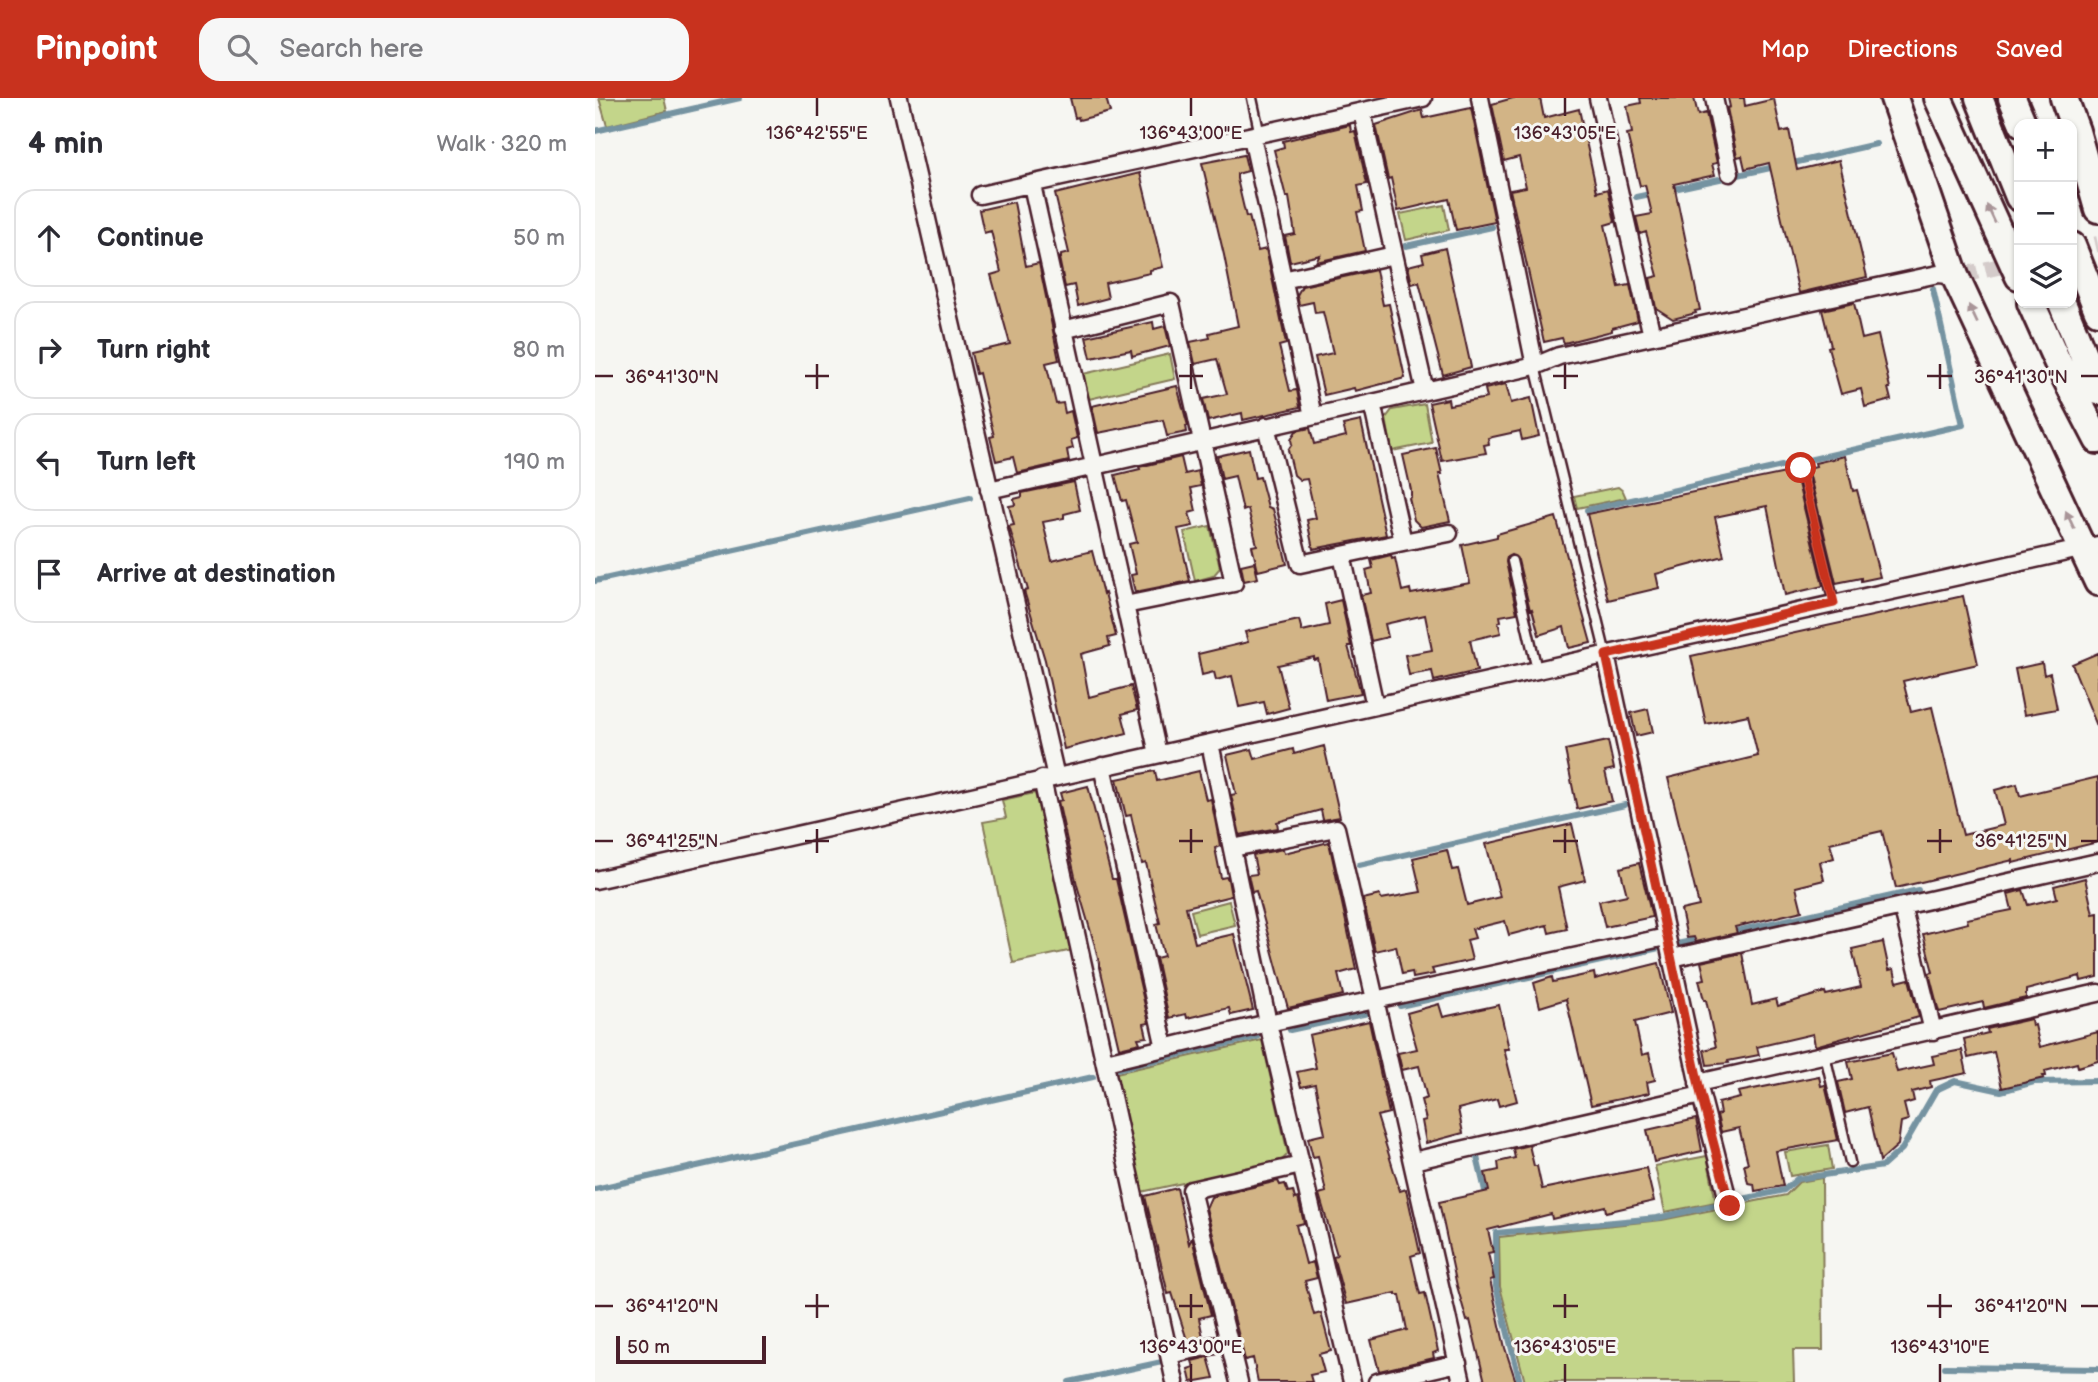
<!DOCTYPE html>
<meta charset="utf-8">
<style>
body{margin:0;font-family:"Balsamiq Sans",sans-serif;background:#f7f7f7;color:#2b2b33}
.controls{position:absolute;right:21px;top:21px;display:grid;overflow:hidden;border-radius:14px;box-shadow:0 2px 5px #0004}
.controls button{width:63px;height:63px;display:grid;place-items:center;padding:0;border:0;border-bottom:2px solid #e1e1e2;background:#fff;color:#2b2b33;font:35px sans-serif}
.scale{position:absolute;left:21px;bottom:18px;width:150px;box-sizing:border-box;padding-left:7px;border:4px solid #4a1f2b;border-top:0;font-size:19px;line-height:24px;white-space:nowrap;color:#4a1f2b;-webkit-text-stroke:5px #f6f6f2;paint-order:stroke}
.stop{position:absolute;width:21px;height:21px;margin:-16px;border:5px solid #c8321e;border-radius:50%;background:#fff}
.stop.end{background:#c8321e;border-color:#fff;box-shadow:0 2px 7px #0008}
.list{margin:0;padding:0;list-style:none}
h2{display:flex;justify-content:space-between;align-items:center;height:91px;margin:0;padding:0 28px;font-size:30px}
h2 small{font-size:23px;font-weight:400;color:#7c7c81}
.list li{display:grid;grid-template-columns:46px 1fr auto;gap:21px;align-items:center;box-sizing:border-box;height:98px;margin:0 14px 14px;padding:0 14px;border:2px solid #e1e1e2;border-radius:21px}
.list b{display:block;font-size:26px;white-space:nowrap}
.list em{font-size:23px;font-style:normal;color:#7c7c81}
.icon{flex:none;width:38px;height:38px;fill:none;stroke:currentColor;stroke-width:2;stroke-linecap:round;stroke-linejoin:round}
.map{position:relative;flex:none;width:1503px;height:1284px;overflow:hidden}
header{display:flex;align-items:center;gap:42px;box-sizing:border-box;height:98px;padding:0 35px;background:#c8321e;color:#fff}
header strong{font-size:33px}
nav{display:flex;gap:38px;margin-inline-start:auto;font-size:24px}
.search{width:490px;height:63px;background:#f7f7f7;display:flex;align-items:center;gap:18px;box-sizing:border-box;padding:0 24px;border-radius:21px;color:#7c7c81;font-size:26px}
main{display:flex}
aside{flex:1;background:#fff}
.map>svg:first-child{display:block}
.green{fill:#c3d58a;stroke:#867a5a;stroke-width:2}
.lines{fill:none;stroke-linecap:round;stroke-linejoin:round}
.stream{stroke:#7593a1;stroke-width:6}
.building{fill:#d2b486;stroke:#4a1f2b;stroke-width:2}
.minor-tunnel{stroke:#d4cbca;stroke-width:16;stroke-dasharray:16 8;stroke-linecap:butt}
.service-casing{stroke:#4a1f2b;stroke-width:13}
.minor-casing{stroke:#4a1f2b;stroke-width:21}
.trunk-casing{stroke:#4a1f2b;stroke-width:32}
.service{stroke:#f6f6f2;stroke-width:8}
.minor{stroke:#f6f6f2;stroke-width:16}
.trunk{stroke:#f6f6f2;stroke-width:26}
.oneway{fill:#a99598}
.route{stroke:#c8321e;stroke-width:9}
.ticks{fill:none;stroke:#4a1f2b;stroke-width:2.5}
.ticks-label{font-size:18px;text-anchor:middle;fill:#4a1f2b;stroke:#f6f6f2;stroke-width:6;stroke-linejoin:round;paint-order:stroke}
</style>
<header>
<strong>Pinpoint</strong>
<div class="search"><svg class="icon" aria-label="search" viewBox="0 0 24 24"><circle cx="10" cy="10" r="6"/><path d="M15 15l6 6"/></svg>Search here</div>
<nav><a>Map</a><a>Directions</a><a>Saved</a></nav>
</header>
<main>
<aside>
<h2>4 min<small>Walk · 320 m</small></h2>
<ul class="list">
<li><svg class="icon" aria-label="ahead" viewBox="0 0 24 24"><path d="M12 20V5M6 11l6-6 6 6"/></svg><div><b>Continue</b></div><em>50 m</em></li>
<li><svg class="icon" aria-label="right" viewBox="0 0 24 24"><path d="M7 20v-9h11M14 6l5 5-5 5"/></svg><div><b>Turn right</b></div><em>80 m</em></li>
<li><svg class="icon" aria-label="left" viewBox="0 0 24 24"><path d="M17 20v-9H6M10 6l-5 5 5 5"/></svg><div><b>Turn left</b></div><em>190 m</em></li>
<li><svg class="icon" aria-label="arrive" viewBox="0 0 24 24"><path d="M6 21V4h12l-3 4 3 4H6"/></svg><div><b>Arrive at destination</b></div></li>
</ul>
</aside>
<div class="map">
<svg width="1503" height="1284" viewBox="0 0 1503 1284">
<rect width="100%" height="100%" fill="#f6f6f2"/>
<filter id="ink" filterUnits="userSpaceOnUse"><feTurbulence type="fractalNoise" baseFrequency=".0143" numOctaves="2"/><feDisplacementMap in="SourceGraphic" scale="14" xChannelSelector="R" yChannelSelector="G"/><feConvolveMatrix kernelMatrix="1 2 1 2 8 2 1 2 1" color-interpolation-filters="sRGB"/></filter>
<g filter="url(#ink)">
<path class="green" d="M4 0H69L72 13 12 28Z
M849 107 854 132 811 142 805 116Z
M575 256 580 281 494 301 488 276Z
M830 306 837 345 797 353 791 320 797 312Z
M1023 389 1028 393 1031 400 982 410 979 398Z
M615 428 625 470 618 478 600 483 589 434Z
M440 695 478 852 418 865 388 724 411 720 407 702Z
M634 803 640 827 602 836 596 813Z
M667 942 693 1056 685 1064 546 1094 521 975Z
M1233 1047 1237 1071 1195 1078 1190 1054Z
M1112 1058 1121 1104 1070 1114 1060 1068Z
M1227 1080 1228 1252H1198L1199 1284H930L905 1189 904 1139 1067 1122 1191 1097 1204 1084Z"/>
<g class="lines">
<path class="stream" d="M0 33 145 0
M1194 66 1281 46
M1074 92 1180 69
M1041 99 1060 95
M811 148 897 129
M992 412 1368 327 1338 191
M0 483 375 400
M764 767 1030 707
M1133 835 1323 792
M1082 846 1105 841
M805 908 1064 850
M695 932 773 915
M521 971 662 939
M882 1059 892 1101
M0 1091 498 979
M1350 1269 1503 1271
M474 1284 567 1264
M925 1284 901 1188V1135L1062 1120 1189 1092 1202 1081 1288 1068 1307 1051 1341 992 1360 983 1406 993 1439 984 1503 983"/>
</g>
<path class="building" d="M475 0H511L515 14 484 22 483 19 480 20Z
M918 0H945L949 20 984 11 1002 94 1013 91 1020 124 1010 127 1024 189 1035 187 1043 223 1017 230V233L969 245 967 240 949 244 915 92 931 89 924 59 909 63 897 6Z
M1045 0H1099L1103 17 1111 15 1122 65 1117 66 1120 77 1079 86 1105 212 1100 213 1101 215 1078 221 1061 210 1055 180 1063 178 1051 134 1045 136 1041 119 1057 116 1050 87 1045 88 1032 36 1037 35 1032 8 1046 5Z
M1133 0H1149L1150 8 1179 1 1186 34 1194 32 1202 72 1244 62 1272 179 1204 195 1174 65 1150 71 1147 58 1142 59 1132 10 1135 9Z
M876 10 900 124 861 132 854 101 803 113 796 80 793 81 781 27 827 12 829 20Z
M755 27 756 34 760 33 772 86 763 88 768 113 762 114 770 153 721 164 725 157 695 164 690 138 700 136 694 99H691L679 52 689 49 688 43Z
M649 57 653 73 642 76V81L651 119 654 118 663 153 671 151 691 246 684 248 695 293 702 292 705 309 648 322 647 315 613 323 608 301 632 296 622 261 600 266 595 244 615 240 614 235 643 228 629 157 607 65Z
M545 75 568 169 555 172V175L510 185 513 200 483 208 479 187 470 189 464 160H466V157L474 155 460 96Z
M419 104 431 168 444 165 450 194 464 262 451 265 461 306 468 305 470 315 476 313 482 340 476 342 478 350 472 352 474 363 422 375 418 359 401 363 395 339 399 338 384 275 381 276 376 255 415 246 396 177 406 174 396 133 389 135 384 112Z
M850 150 876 269 848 277 824 184 817 186 813 168 829 164 827 156Z
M781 172 788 207 794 206 810 280 760 293 759 290 729 297 720 259 738 255 728 214 720 215 718 204 704 207 702 197 707 188Z
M1259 205 1267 241 1283 237 1295 290H1293L1296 302 1270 309 1266 291 1246 296 1233 249 1236 248 1227 212Z
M558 224 559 231 570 228 575 248 537 258 536 252 496 260 491 239Z
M911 286 916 305 936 300 944 338 927 342 925 333 893 340 894 346 889 347 891 355 847 363 834 305 853 301 854 307 892 300 890 291Z
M582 288 593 328H591L592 334 572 338 568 322 503 335 497 308Z
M766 323 791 437 718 451 712 422 721 420 712 381 705 382 699 377 693 352 697 346 696 342 701 333 715 330 719 346 751 338 748 327Z
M841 350 847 376H844L855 423 826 429 819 422 814 400 816 399V392L808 357Z
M654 351 660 380 665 379 673 409 678 411 692 466 663 473 657 448 662 447 653 411 648 413 640 378 627 381 622 358Z
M1250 358 1258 393 1262 392 1285 479 1266 483V480L1241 485 1213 370 1221 368 1220 365Z
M586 359 590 376 603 373 606 388 596 390 601 413 594 415 598 428 583 431 595 483 540 494 536 477 541 476 534 446 542 444 531 402 527 403 520 377 545 371 544 369Z
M1200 373 1228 488 1190 497 1172 408 1120 419 1129 458 1061 476 1064 490 1013 502 992 416Z
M479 384 485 412 469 416V420L448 424 457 463 497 453 508 496 510 495 521 538 513 540 515 548 486 556 494 599 536 588 542 612 527 616 532 635 469 651 450 562 429 493 433 492 414 428 419 427 414 408 420 407 419 401 427 399V395Z
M961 419 996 545 974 550 969 529 944 537 937 511 935 512 923 462 916 457 912 459 911 464 922 515 905 518 906 523 903 524 906 535 875 542 882 573 839 583 837 573 814 577 810 557 837 552 830 517 790 526 793 539 776 543 766 497 776 495 771 472 778 470 776 462 796 457 797 461 800 460 807 493 815 491 816 496 875 485 867 447 902 439V436Z
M659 464 663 480 649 483 646 467Z
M1368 498 1383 566 1308 583 1316 614 1337 609 1368 737 1409 727 1400 692 1422 686 1425 698 1503 679V744L1418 765V762L1301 790 1287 733 1235 745 1239 760 1225 764 1229 782 1201 789 1207 813 1140 829 1142 835 1101 844 1099 839 1092 840 1086 812 1104 808 1073 680 1163 658 1153 617 1111 626 1096 558Z
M746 502 756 548H753L766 595 731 602 723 561 719 562V559L683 567 694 610 672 616 669 604 644 609 637 578 621 582 619 574 607 577 603 556 653 544 650 534 704 522 707 533 734 527 730 506Z
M1503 555V628H1502L1477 566Z
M1447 565 1449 577 1455 575 1462 611 1429 617 1420 571Z
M1053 611 1058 634 1041 638 1036 615Z
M1013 643 1019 671 1010 673 1017 703 982 711 970 652Z
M729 648 745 719 728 722 726 712 682 724 683 730 645 737 636 697 641 696 632 657 657 651 660 661 698 651 699 656Z
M560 673 562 683 604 673 611 702 616 701 624 742 625 748 620 750 626 780 631 779 633 781 636 798 591 809 600 845 639 836 658 912 636 917 634 910 592 920 591 916 574 920 561 860 569 858 561 826 565 825 551 765 547 766 536 717 531 718 522 681Z
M493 688 517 781H521L554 925 549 926 552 939 543 940 545 945 524 950 500 848 482 787 463 703 467 702 465 695Z
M977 726 990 782 963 789 972 831 954 835 952 827 914 837 910 823 877 831 880 840 872 842 877 862 837 871 839 876 818 880 817 874 807 876 801 848 780 853 768 801 785 797 786 801 826 794 818 760 852 752 857 772 863 771 872 807 905 799 891 746Z
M734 744 761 871 743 876 748 897 693 910 661 793 657 794 653 777 662 776 658 757 688 751 689 755Z
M1044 765 1057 819 1010 829 1004 803 1032 797 1025 770Z
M1490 780 1498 816 1503 815V879L1486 883 1485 878 1431 892V900L1389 910 1388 904 1344 914 1334 875 1338 874 1328 836 1373 825 1372 821 1417 812 1413 796 1428 792 1433 807 1462 800 1459 788Z
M1288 844 1294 872 1299 871 1302 884 1314 881 1324 919 1220 948 1218 936 1162 949 1164 957 1133 963 1134 965 1112 967 1109 952 1121 949 1111 902H1109L1104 882 1110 881 1106 864 1147 855 1157 907 1181 901 1183 908 1230 894 1231 897 1266 889 1257 851Z
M1064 865 1076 915 1040 924 1047 957 1054 955 1060 982 1052 984 1054 995 996 1007 971 901 945 909 939 885 957 879 958 884 999 875 1000 881Z
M844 906 848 919 904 907 914 951H909L922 1003 904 1008 902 1001 863 1011 868 1035 831 1045 827 1023 831 1022 826 1002 832 1000 824 968 807 972 803 955 822 951 812 915Z
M1436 921 1437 928 1440 927 1445 949 1503 934V963L1483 969 1482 965 1450 973 1451 978H1448L1449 980 1407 990 1399 954 1373 960 1369 941 1393 935 1392 931Z
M774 923 794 1015 782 1018 805 1093 811 1091 825 1155 816 1158 825 1196 830 1195 843 1253 838 1255 839 1260 784 1273 776 1242 812 1232 805 1197H801V1195L751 1206 738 1158 742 1157 724 1096 731 1094 723 1058 718 1059 713 1040 730 1036 720 986 706 989 702 974 721 970 714 937Z
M1367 952 1372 975 1335 983 1336 989 1317 994 1319 1003 1309 1006 1313 1022 1306 1024 1303 1047 1285 1063 1273 1009 1250 1015 1243 984 1257 981 1253 964 1297 955 1302 974 1339 966 1337 958Z
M1224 978 1226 988 1230 987 1243 1042 1181 1053 1188 1088 1160 1093 1159 1086 1153 1085 1149 1066 1153 1065 1144 1030 1126 1034 1122 1017 1125 1016 1123 1005 1145 1000 1143 994Z
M1101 1021 1107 1053 1059 1064 1052 1032Z
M934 1047 939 1068H942L947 1091 1051 1070 1059 1103 1011 1114 1010 1108 957 1121 956 1116 893 1132 898 1154 893 1155 899 1181 895 1182 910 1250 921 1284H890L875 1222 872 1223 862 1188 844 1104 894 1093 890 1075 904 1072 903 1064 920 1060 918 1051Z
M683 1083 685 1087 690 1086 693 1094 698 1093 700 1101 703 1100 709 1125 701 1127 711 1166 718 1164 722 1180 710 1183 719 1217 726 1215 736 1253 724 1256 729 1274 715 1277 717 1284H663L658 1260 650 1262 611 1110 616 1099Z
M582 1090 594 1146 597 1140 616 1217 604 1220 608 1239 592 1242 577 1195 573 1196 550 1098Z
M613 1259 619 1280 596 1284 593 1271 599 1269 597 1263Z"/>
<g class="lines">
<path class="minor-tunnel" d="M1477 152 1503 146
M1367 177 1424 164"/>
<g class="service-casing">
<path id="service" d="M657 0 665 37
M940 268 1011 557
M1206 370 1239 505
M917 463 942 572
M1230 957 1255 1064"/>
</g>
<g class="minor-casing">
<path id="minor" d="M304 0 461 679
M885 0 940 268
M1003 0 1057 238
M1119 0 1135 75
M767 14 830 293
M657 39 718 318
M437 87 563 656
M385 97 828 0
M688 182 799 157
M468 232 576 205 639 485 530 507
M671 328 705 466 808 444 777 305
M394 392 940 268 964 258 1343 176 1364 178
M808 444 854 435
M747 457 780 608
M1011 557 1106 997 1133 1102
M615 645 673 925 757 1284
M507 668 570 950
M447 681 580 1284
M637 750 741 730 867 1284
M0 782 1503 447
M1307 808 1338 933
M1077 860 1503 764
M511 964 673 925 1071 839
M1103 985 1503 895
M818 1063 1106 997
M574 1257 634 1244
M644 1284 596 1092 706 1067
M782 1284 863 1265"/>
</g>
<g class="trunk-casing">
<path id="trunk" d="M1299 0 1360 178 1503 484
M1343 0 1424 178
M1384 0 1424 99
M1417 0 1428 26
M1469 0 1481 33 1503 111
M1477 148 1503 213
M1436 205 1462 263 1503 342
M1467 205 1503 293"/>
</g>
<use href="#service" class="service"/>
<use href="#minor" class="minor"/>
<use href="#trunk" class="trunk"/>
</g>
<defs><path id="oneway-solid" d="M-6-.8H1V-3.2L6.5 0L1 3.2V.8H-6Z" transform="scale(1.75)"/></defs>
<g class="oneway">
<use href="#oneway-solid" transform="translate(1396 116) rotate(-115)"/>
<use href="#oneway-solid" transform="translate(1378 216) rotate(-115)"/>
<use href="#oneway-solid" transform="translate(1475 422) rotate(-115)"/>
</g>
</g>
<g class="lines" filter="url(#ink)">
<path class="route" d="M1135 1108 1106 997 1011 557 1239 505 1206 370"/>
</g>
<path class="ticks" d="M222 0V18M596 0V18M970 0V18M222 266V291M596 266V291M970 266V291M1345 266V291M0 278H18M210 278H234M584 278H608M958 278H983M1332 278H1357M1486 278H1503M222 731V755M596 731V755M970 731V755M1345 731V755M0 743H18M210 743H234M584 743H608M958 743H983M1332 743H1357M1486 743H1503M222 1196V1220M596 1196V1220M970 1196V1220M1345 1196V1220M0 1208H18M210 1208H234M584 1208H608M958 1208H983M1332 1208H1357M1486 1208H1503M596 1266V1284M970 1266V1284M1345 1266V1284"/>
<g class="ticks-label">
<text x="222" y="41">136°42'55"E</text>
<text x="596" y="41">136°43'00"E</text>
<text x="970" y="41">136°43'05"E</text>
<text x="77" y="285">36°41'30"N</text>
<text x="1426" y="285">36°41'30"N</text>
<text x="77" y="749">36°41'25"N</text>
<text x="1426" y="749">36°41'25"N</text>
<text x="77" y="1214">36°41'20"N</text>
<text x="1426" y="1214">36°41'20"N</text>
<text x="596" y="1255">136°43'00"E</text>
<text x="970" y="1255">136°43'05"E</text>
<text x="1345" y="1255">136°43'10"E</text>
</g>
</svg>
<div class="controls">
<button>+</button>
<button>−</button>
<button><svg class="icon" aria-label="layers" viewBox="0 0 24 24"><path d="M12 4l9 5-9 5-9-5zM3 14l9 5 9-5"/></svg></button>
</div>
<div class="scale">50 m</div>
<div class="stop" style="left:1206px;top:370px"></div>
<div class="stop end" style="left:1135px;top:1108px"></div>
</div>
</main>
